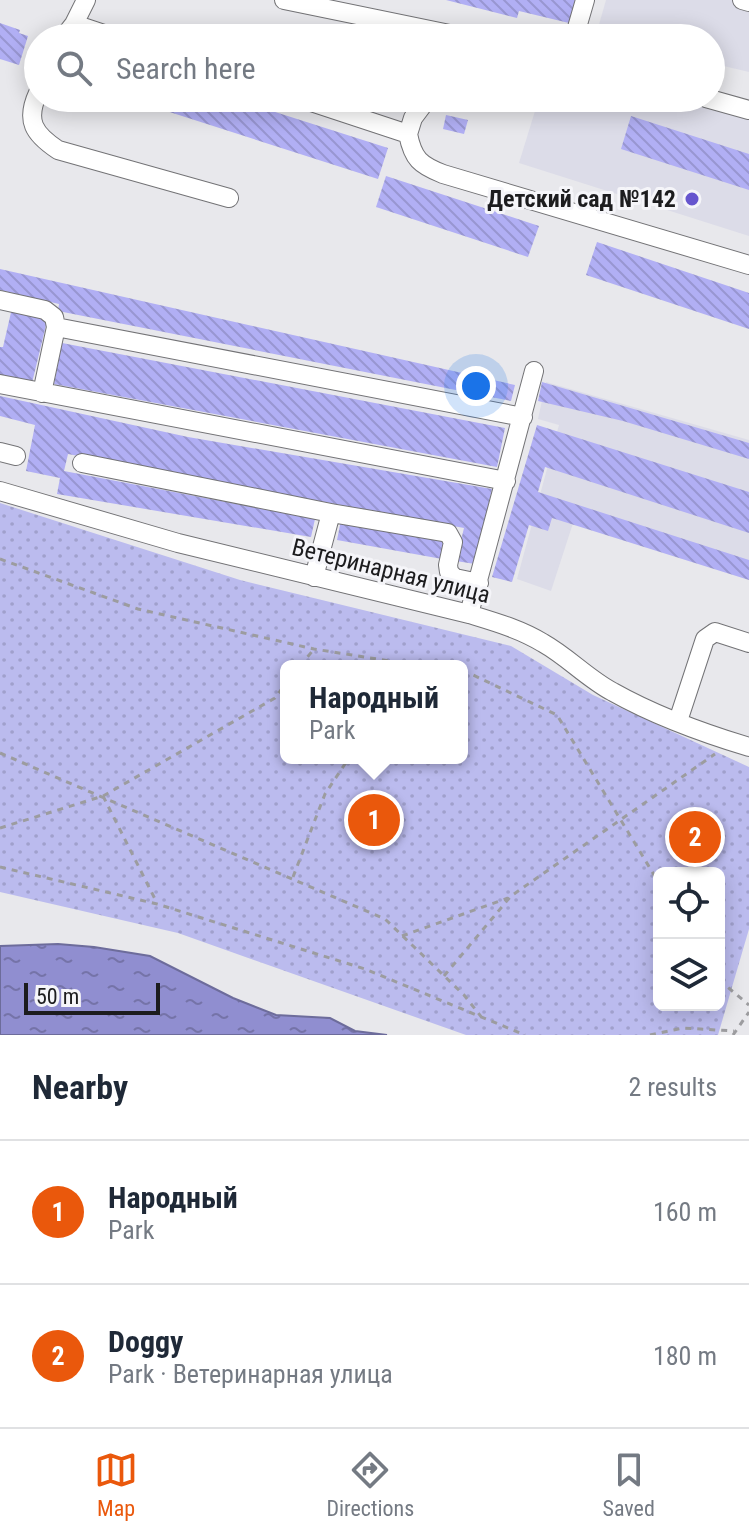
<!DOCTYPE html>
<meta charset="utf-8">
<style>
body{margin:0;font-family:"Roboto Condensed",sans-serif;background:#f2f2f3;color:#1f2937}
.controls{position:absolute;right:24px;bottom:24px;display:grid;overflow:hidden;border-radius:12px;box-shadow:0 4px 20px #0003}
.controls button{width:72px;height:72px;display:grid;place-items:center;padding:0;border:0;border-bottom:2px solid #e0e1e3;background:#fff;color:#1f2937;font:40px sans-serif}
.scale{position:absolute;left:24px;bottom:20px;width:136px;box-sizing:border-box;padding-left:8px;border:4px solid #1c1c1e;border-top:0;font-size:22px;line-height:28px;white-space:nowrap;color:#1c1c1e;-webkit-text-stroke:6px #f5f5f9;paint-order:stroke}
.you{position:absolute;left:476px;top:386px;width:28px;height:28px;margin:-20px;border:6px solid #fff;border-radius:50%;background:#1a73e8;box-shadow:0 0 0 12px #1a73e833}
.badge{display:grid;place-items:center;width:52px;height:52px;border-radius:50%;background:#ea580c;color:#fff;font-size:26px;font-weight:700}
.pin{position:absolute;translate:-50% -50%;border:4px solid #fff;box-shadow:0 2px 8px #0006}
.popup{position:absolute;left:280px;top:660px;width:188px;height:104px;box-sizing:border-box;display:grid;place-content:center;border-radius:12px;background:#fff;filter:drop-shadow(0 2px 6px #0005);font-size:26px;white-space:nowrap;color:#747a83}
.popup b{font-size:30px;color:#1f2937}
.popup::after{content:'';position:absolute;left:50%;top:100%;margin-left:-16px;border:16px solid transparent;border-top-color:#fff}
.list{margin:0;padding:0;list-style:none}
h2{display:flex;justify-content:space-between;align-items:center;height:104px;margin:0;padding:0 32px;font-size:34px}
h2 small{font-size:26px;font-weight:400;color:#747a83}
.list li{display:grid;grid-template-columns:52px 1fr auto;gap:24px;align-items:center;box-sizing:border-box;height:144px;padding:0 32px;border-top:2px solid #e0e1e3}
.list b{display:block;font-size:30px;white-space:nowrap}
.list p{margin:0;font-size:26px;white-space:nowrap;color:#747a83}
.list em{font-size:26px;font-style:normal;color:#747a83}
.icon{flex:none;width:44px;height:44px;fill:none;stroke:currentColor;stroke-width:2;stroke-linecap:round;stroke-linejoin:round}
.map{position:relative;flex:none;width:749px;height:1035px;overflow:hidden}
.search{position:absolute;background:#fff;box-shadow:0 4px 20px #0003;left:24px;right:24px;top:24px;height:88px;display:flex;align-items:center;gap:20px;box-sizing:border-box;padding:0 28px;border-radius:44px;color:#747a83;font-size:30px}
.sheet{height:392px;background:#fff}
nav{display:flex;justify-content:space-around;align-items:center;box-sizing:border-box;height:112px;border-top:2px solid #e0e1e3;background:#fff;font-size:22px;color:#747a83}
nav a{display:grid;justify-items:center;gap:4px}
nav .on{color:#ea580c}
.map>svg:first-child{display:block}
.built{fill:#dcdce8}
.park{fill:url(#park-dots);fill-rule:evenodd}
.water{fill:url(#water-ripples);stroke:#6d6c9b;stroke-width:2}
.building{fill:url(#building-back-hatch)}
.lines{fill:none;stroke-linecap:round;stroke-linejoin:round}
.minor-casing{stroke:#737376;stroke-width:20}
.path{stroke:#9c9c9f;stroke-width:3;stroke-dasharray:6 6;stroke-linecap:butt}
.minor{stroke:#fff;stroke-width:18}
.poi-dot{fill:#6655ce;stroke:#f5f5f9;stroke-width:3}
.labels{text-anchor:middle;stroke-width:6;stroke-linejoin:round;paint-order:stroke}
.poi-label{font-size:24px;font-weight:bold;fill:#1c1c1e;stroke:#f5f5f9;text-anchor:end}
.street-label{font-size:24px;fill:#1c1c1e;stroke:#f5f5f9}
</style>
<div class="map">
<svg width="749" height="1035" viewBox="0 0 749 1035">
<defs>
<pattern id="park-dots" width="8" height="8" patternUnits="userSpaceOnUse" patternTransform="scale(2)"><rect width="8" height="8" fill="#bbe"/><path d="M2 2h.1M6 6h.1" fill="none" stroke="#a0a0cc" stroke-width="1.8" stroke-linecap="round"/></pattern>
<pattern id="water-ripples" width="26" height="14" patternUnits="userSpaceOnUse" patternTransform="scale(2)"><rect width="26" height="14" fill="#908ed0"/><path d="M2 4q2-2 4 0t4 0M15 11q2-2 4 0t4 0" fill="none" stroke="#7573a8"/></pattern>
<pattern id="building-back-hatch" width="6" height="6" patternUnits="userSpaceOnUse" patternTransform="scale(2)"><rect width="6" height="6" fill="#b1aff4"/><path d="M-1 5l2 2M0 0l6 6M5-1l2 2" fill="none" stroke="#9896d1"/></pattern>
</defs>
<rect width="100%" height="100%" fill="#e8e8ec"/>
<path class="built" d="M606 0H749V72L711 63V38H610L596 35Z
M539 98H668L749 119V236L519 163Z
M546 382 749 440V573L575 517 551 591 517 579 559 425 538 419Z"/>
<path class="park" d="M0 503 240 580 511 646 593 695 749 767V929L718 1035H466L178 933 0 892ZM286 666H462V758H286ZM659 873H719V1005H659Z"/>
<path class="water" d="M58 944 94 947 150 956 233 998 276 1015 330 1018 355 1031 387 1035H0V946Z"/>
<path class="building" d="M446 0H575L569 23 519 11 517 18Z
M0 23 20 30 19 33 28 36 19 65 0 59Z
M126 98H231L388 148 378 179Z
M446 115 468 120 464 134 443 129Z
M631 116 749 154V190L621 149Z
M386 176 539 226 528 257 376 207Z
M597 242 749 293V329L586 275Z
M0 269 515 385 511 401 58 311 59 304 0 290Z
M12 308 48 317 32 383 0 376V347H3Z
M62 343 505 428 497 467 54 384Z
M542 382 749 443V459L623 421 538 401Z
M0 396 188 437 492 489 475 564 456 561 464 528 68 454 64 471 315 519 311 537 57 494 60 478 26 471 35 425 0 416Z
M537 425 749 492V533L545 467 538 492 749 560V580L552 518 548 531 529 525 512 582 492 577Z
M341 520 445 540 442 559 337 540Z"/>
<g class="lines">
<g class="minor-casing">
<path id="minor" d="M284 0 469 38
M742 0 749 2
M74 24 116 38
M63 38 74 24 86 0
M574 38 585 0
M38 93C25 121 34 134 58 150L229 198
M299 98 408 134C413 159 420 165 443 174L749 265
M706 98 749 110
M408 134 413 118 428 98
M0 300 45 310 54 317 56 327 42 393
M56 327 523 417
M0 384 506 481
M0 452 16 456
M82 463 331 513 448 533 453 542 448 565 449 572 455 578 479 583
M0 491 178 543 469 614C495 622 520 629 543 643 568 657 588 679 613 692 652 714 706 734 749 747
M314 577 331 513
M469 614 534 371
M678 721 705 639 715 632 749 643"/>
</g>
<path class="path" d="M0 559 138 609 314 649 421 666
M300 666 314 649
M462 672 471 674 557 715 659 883
M462 679 471 674
M0 753 385 919 464 995 483 1019
M103 796 157 903
M0 828 103 796 275 698 286 683
M0 867 157 904 365 969 525 1035
M293 877 325 794 349 758
M402 936 508 898
M444 976 511 896 715 754
M719 980 749 1005
M650 1035 683 1028 734 1031
M733 1035 749 1012"/>
<use href="#minor" class="minor"/>
</g>
<circle class="poi-dot" cx="692" cy="199" r="8"/>
<g class="labels">
<g class="poi-label">
<text x="676" y="207">Детский сад №142</text>
</g>
<g class="street-label">
<text transform="translate(391 571) rotate(14)" y="8">Ветеринарная улица</text>
</g>
</g>
</svg>
<div class="controls">
<button><svg class="icon" aria-label="locate" viewBox="0 0 24 24"><circle cx="12" cy="12" r="6"/><path d="M12 2v4M12 18v4M2 12h4M18 12h4"/></svg></button>
<button><svg class="icon" aria-label="layers" viewBox="0 0 24 24"><path d="M12 4l9 5-9 5-9-5zM3 14l9 5 9-5"/></svg></button>
</div>
<div class="scale">50 m</div>
<div class="you"></div>
<div class="pin badge" style="left:374px;top:820px">1</div>
<div class="popup"><b>Народный</b>Park</div>
<div class="pin badge" style="left:695px;top:837px">2</div>
<div class="search"><svg class="icon" aria-label="search" viewBox="0 0 24 24"><circle cx="10" cy="10" r="6"/><path d="M15 15l6 6"/></svg>Search here</div>
</div>
<section class="sheet">
<h2>Nearby<small>2 results</small></h2>
<ul class="list">
<li><span class="badge">1</span><div><b>Народный</b><p>Park</p></div><em>160 m</em></li>
<li><span class="badge">2</span><div><b>Doggy</b><p>Park · Ветеринарная улица</p></div><em>180 m</em></li>
</ul>
</section>
<nav>
<a class="on"><svg class="icon" aria-label="map" viewBox="0 0 24 24"><path d="M3 6l6-2 6 2 6-2v14l-6 2-6-2-6 2zM9 4v14M15 6v14"/></svg>Map</a>
<a><svg class="icon" aria-label="directions" viewBox="0 0 24 24"><path d="M12 3l9 9-9 9-9-9zM9 14v-3h6M13 9l2 2-2 2"/></svg>Directions</a>
<a><svg class="icon" aria-label="saved" viewBox="0 0 24 24"><path d="M7 4h10v16l-5-4-5 4z"/></svg>Saved</a>
</nav>
